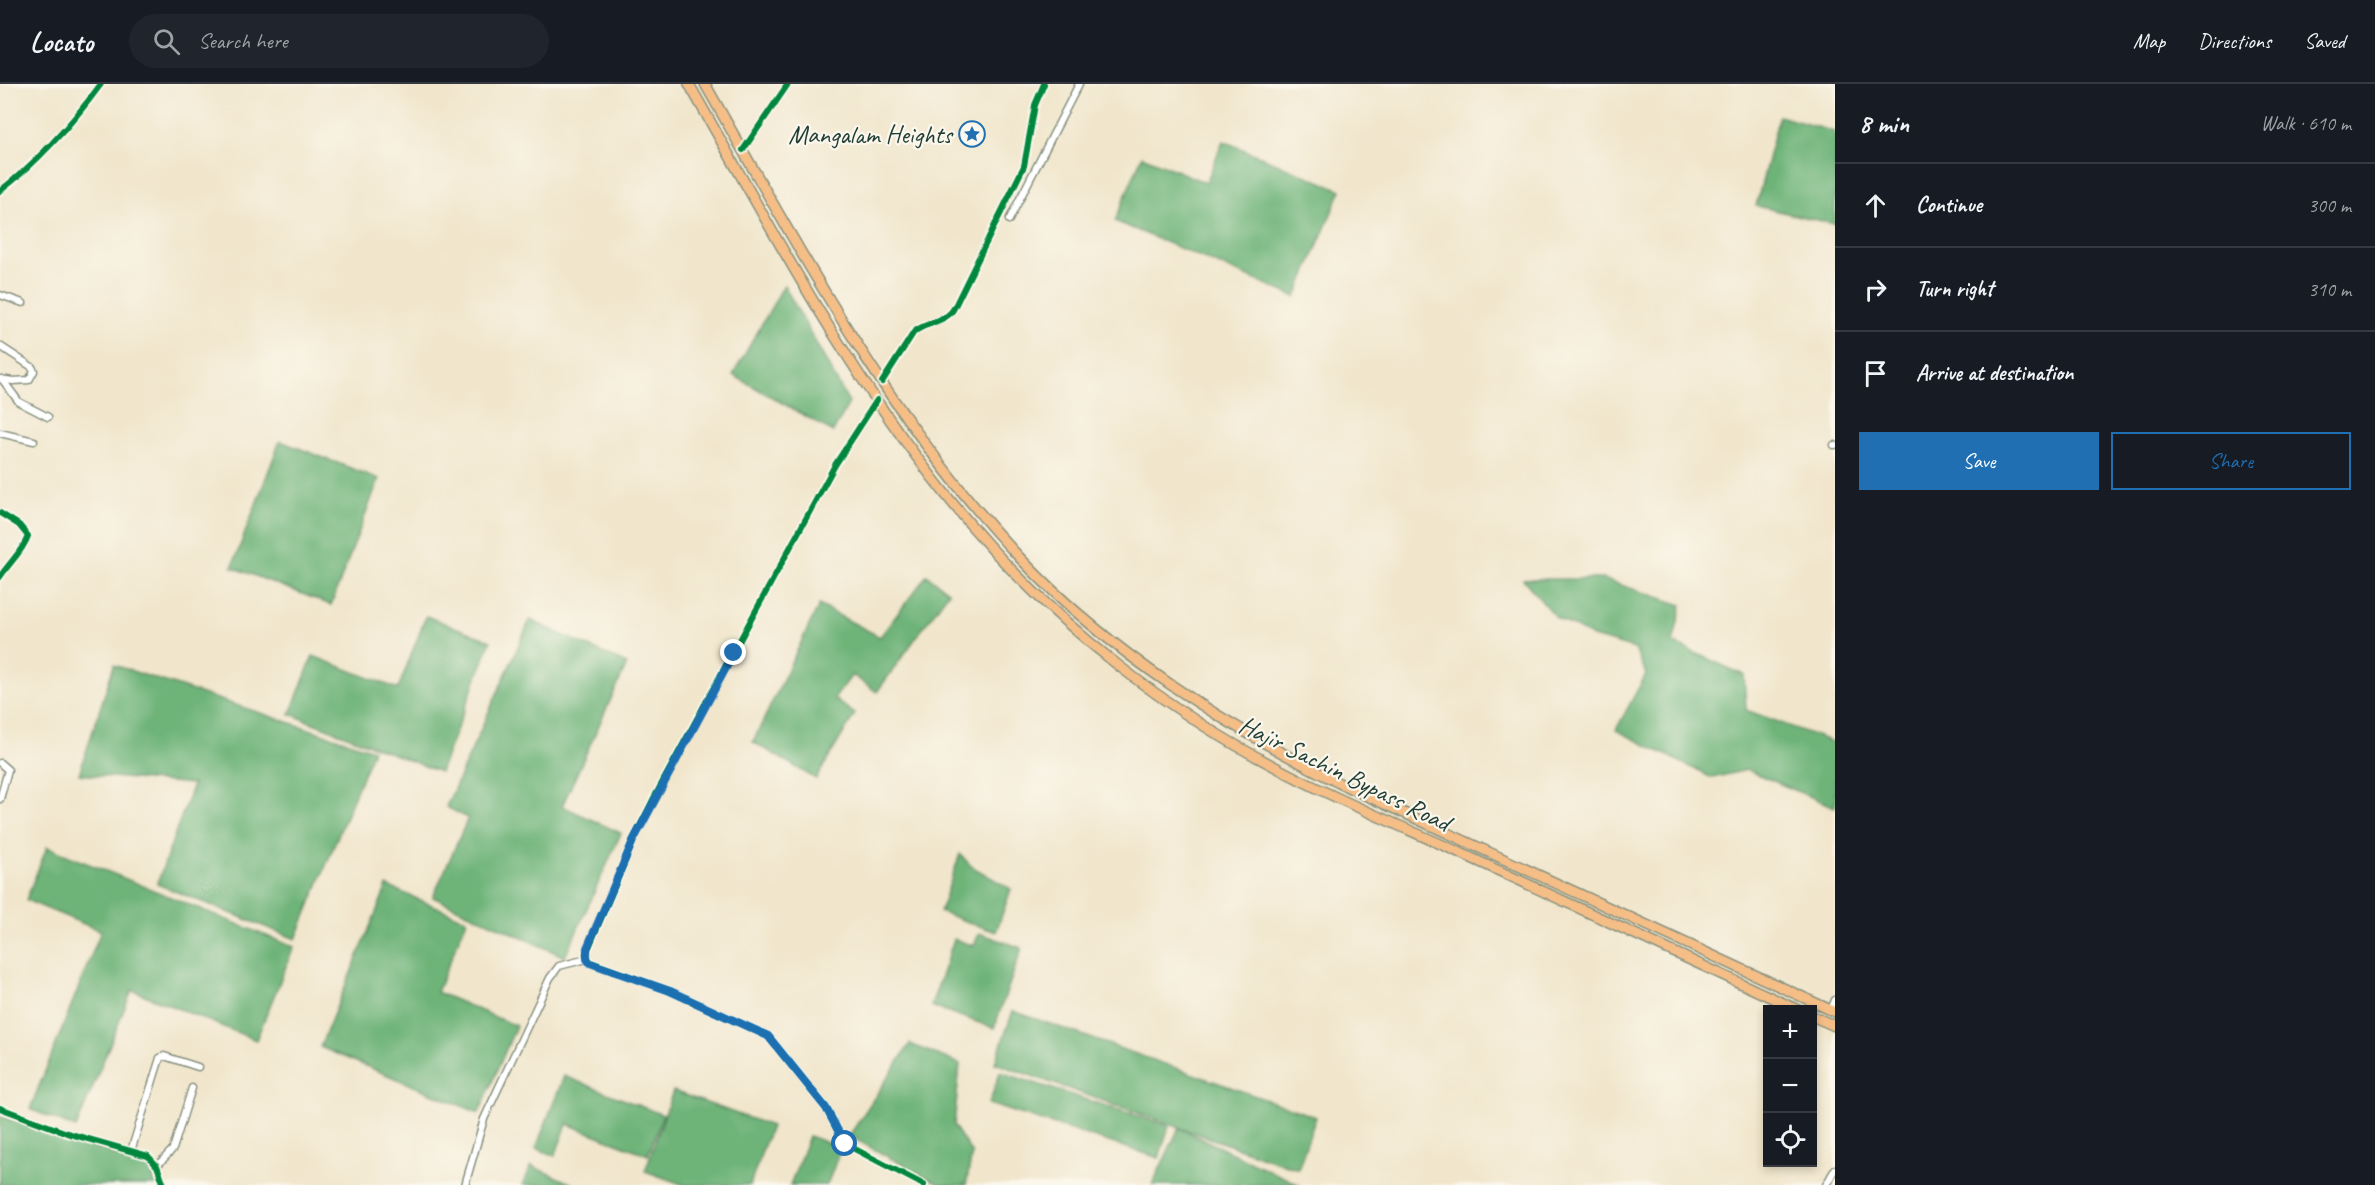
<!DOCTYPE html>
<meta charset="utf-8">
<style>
body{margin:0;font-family:Caveat,sans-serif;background:#20242c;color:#f1f3f6}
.controls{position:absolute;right:18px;bottom:18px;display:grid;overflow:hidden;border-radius:0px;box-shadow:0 3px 9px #0003}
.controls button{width:54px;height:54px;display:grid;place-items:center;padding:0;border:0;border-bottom:2px solid #363941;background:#171b24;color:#f1f3f6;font:30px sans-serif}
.stop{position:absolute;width:18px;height:18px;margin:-14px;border:4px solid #1f6fb2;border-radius:50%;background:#fff}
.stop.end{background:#1f6fb2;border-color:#fff;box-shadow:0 2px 6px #0008}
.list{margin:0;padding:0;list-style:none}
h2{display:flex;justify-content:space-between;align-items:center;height:78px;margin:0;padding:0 24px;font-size:26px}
h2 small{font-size:20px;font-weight:400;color:#9ea1a6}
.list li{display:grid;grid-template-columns:39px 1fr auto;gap:18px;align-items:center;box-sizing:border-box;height:84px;padding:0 24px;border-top:2px solid #363941}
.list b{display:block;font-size:22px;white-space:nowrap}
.list em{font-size:20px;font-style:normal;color:#9ea1a6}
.actions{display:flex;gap:12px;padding:18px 24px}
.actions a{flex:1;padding:14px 0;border:2px solid #1f6fb2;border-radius:0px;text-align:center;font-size:21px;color:#1f6fb2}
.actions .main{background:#1f6fb2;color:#fff}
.icon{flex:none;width:33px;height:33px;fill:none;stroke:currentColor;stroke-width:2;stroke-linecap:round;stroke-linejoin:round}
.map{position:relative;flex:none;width:1835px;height:1101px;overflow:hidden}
header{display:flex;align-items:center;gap:36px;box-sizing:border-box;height:84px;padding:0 30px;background:#171b24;border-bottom:2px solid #363941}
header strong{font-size:28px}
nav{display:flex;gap:33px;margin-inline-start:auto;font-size:21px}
.search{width:420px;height:54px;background:#20242c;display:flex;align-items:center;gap:15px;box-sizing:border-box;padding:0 21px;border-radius:33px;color:#9ea1a6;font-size:22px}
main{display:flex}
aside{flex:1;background:#171b24}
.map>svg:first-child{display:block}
.forest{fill:#6eb479;stroke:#467856;stroke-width:1.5}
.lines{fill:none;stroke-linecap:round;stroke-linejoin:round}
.minor-casing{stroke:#889280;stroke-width:9}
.trunk-casing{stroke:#889280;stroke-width:12}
.minor{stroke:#fff;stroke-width:6}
.trunk{stroke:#f6be87;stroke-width:9}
.cycleway-casing{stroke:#fbf7ec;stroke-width:10}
.cycleway{stroke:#00873e;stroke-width:6}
.route{stroke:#1f6fb2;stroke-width:8}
.labels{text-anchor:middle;stroke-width:4.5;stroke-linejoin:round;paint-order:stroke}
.poi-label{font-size:26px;fill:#1f3d34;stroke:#fbf7ec;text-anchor:end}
.street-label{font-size:26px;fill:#1f3d34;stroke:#fbf7ec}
</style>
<header>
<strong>Locato</strong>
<div class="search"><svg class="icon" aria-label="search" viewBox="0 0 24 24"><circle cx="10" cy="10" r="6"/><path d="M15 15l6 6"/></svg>Search here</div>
<nav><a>Map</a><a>Directions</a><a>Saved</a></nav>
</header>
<main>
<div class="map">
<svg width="1835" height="1101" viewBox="0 0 1835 1101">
<rect width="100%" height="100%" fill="#fbf7ec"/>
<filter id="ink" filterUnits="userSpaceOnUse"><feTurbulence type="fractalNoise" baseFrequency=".0167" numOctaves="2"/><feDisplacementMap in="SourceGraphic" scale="12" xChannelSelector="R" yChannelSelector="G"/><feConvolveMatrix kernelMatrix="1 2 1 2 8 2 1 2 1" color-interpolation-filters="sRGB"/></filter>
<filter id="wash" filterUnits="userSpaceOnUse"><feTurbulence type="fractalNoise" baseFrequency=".008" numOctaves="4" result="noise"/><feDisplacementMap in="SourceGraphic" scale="24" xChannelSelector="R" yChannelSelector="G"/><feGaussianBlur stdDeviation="1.35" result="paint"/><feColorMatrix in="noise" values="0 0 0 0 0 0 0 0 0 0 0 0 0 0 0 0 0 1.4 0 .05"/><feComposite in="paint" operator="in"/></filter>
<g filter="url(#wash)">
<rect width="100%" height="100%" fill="#f1e6cc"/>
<path class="forest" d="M1779 32 1835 48V140L1756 122Z
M1223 57 1341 106 1296 213 1115 137 1142 72 1206 99Z
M784 201 849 319 833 348 733 291Z
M280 357 379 395 331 521 232 483Z
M927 491 949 508 877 608 852 591 834 615 855 630 816 695 753 658 819 521 880 553Z
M1523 495H1603L1682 521 1673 559 1744 591 1746 626 1835 659V723L1747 686 1712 694 1616 646 1646 590 1635 565 1593 553 1555 533Z
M426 532 491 557 440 688 290 630 313 572 398 605Z
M530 536 627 580 562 722 621 749 565 873 433 813 468 734 446 723Z
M114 581 373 666 296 855 157 800 193 700 79 690Z
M47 763 294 863 256 956 132 906 76 1044 30 1025 101 847 26 816Z
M960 770 971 782 1011 805 996 848 940 828Z
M387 802 467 836 437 908 516 942 479 1029 320 963Z
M979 849 1022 864 994 944 931 922 954 855 974 862Z
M1013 927 1316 1033 1298 1085 995 979Z
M910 960 960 980 954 1042 972 1070 966 1101H941L849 1052Z
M1000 988 1169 1042 1159 1074 989 1020Z
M564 992 663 1031 648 1071 567 1040 555 1072 536 1064Z
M673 1007 771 1042 750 1101H684L645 1087Z
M0 1032 150 1082 156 1101H0Z
M1179 1044 1300 1101H1152Z
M809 1052 841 1064 827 1101H790Z
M531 1082 575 1101H523Z"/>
</g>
<g filter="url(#ink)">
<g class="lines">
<g class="minor-casing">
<path id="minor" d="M743 66 788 0
M0 107C40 76 71 41 101 0
M1009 136 1079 0
M0 211 23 219
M0 262 32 283 34 287 29 296 13 297 0 295
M2 295 19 318 48 333
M882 298 914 248C925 238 946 239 954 224L1024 82 1035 21 1044 0
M877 316 835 381 653 716 633 757 586 870 590 878 670 907 768 952 826 1024 845 1060 924 1101
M0 349 34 357
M1834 361H1835
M0 429 19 441 28 452C23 467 9 479 0 493
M0 679 8 686 0 715
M1831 926 1835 916
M0 1024 67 1049 148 1072 157 1082 164 1101
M131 1067 160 974 164 972 198 983
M157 1082 173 1065 192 1004
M465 1101 484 1035 550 894 559 882 587 875
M1826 1101 1835 1085"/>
</g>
<g class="trunk-casing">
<path id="trunk" d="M689 0C780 160 867 327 991 464 1069 549 1166 625 1268 679 1332 714 1399 741 1465 771 1576 823 1687 874 1798 926
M705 0C798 163 890 337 1020 474 1110 569 1223 640 1339 699L1835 928
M1812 932 1835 942"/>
</g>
<use href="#minor" class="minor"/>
<use href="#trunk" class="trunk"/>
<g class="cycleway-casing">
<path id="cycleway" d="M743 66 788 0
M0 107C40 76 71 41 101 0
M882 298 914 248C925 238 946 239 954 224L1024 82 1035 21 1044 0
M877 316 835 381 653 716 633 757 586 870 590 878 670 907 768 952 826 1024 845 1060 924 1101
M0 429 19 441 28 452C23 467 9 479 0 493
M0 1024 67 1049 148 1072 157 1082 164 1101"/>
</g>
<use href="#cycleway" class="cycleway"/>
</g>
</g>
<g class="lines" filter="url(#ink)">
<path class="route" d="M734 569 633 757 587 864V875L590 879 670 907 768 952 826 1024 845 1060"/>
</g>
<defs>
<g id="sight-ring" transform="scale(1.35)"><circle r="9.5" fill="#fbf7ec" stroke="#1f6fb2" stroke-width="1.5"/><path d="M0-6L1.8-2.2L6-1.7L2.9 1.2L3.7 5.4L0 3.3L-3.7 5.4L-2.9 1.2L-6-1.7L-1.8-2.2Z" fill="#1f6fb2"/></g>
</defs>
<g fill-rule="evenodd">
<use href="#sight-ring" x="972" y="50"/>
</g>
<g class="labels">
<g class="poi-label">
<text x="952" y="59">Mangalam Heights</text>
</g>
<g class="street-label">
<text transform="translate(1345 689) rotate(26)" y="9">Hajir Sachin Bypass Road</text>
</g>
</g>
</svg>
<div class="controls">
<button>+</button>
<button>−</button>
<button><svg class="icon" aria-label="locate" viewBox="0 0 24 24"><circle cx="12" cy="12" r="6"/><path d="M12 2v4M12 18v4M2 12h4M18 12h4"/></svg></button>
</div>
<div class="stop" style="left:845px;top:1060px"></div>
<div class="stop end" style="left:734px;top:569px"></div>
</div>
<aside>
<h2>8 min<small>Walk · 610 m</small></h2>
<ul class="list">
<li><svg class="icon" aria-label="ahead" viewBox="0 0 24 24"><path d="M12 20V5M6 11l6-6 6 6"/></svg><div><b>Continue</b></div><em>300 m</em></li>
<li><svg class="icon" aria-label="right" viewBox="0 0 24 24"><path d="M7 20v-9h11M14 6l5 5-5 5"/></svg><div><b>Turn right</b></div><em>310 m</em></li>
<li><svg class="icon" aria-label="arrive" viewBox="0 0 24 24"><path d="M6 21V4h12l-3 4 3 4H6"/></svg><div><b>Arrive at destination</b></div></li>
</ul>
<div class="actions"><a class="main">Save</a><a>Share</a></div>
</aside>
</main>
